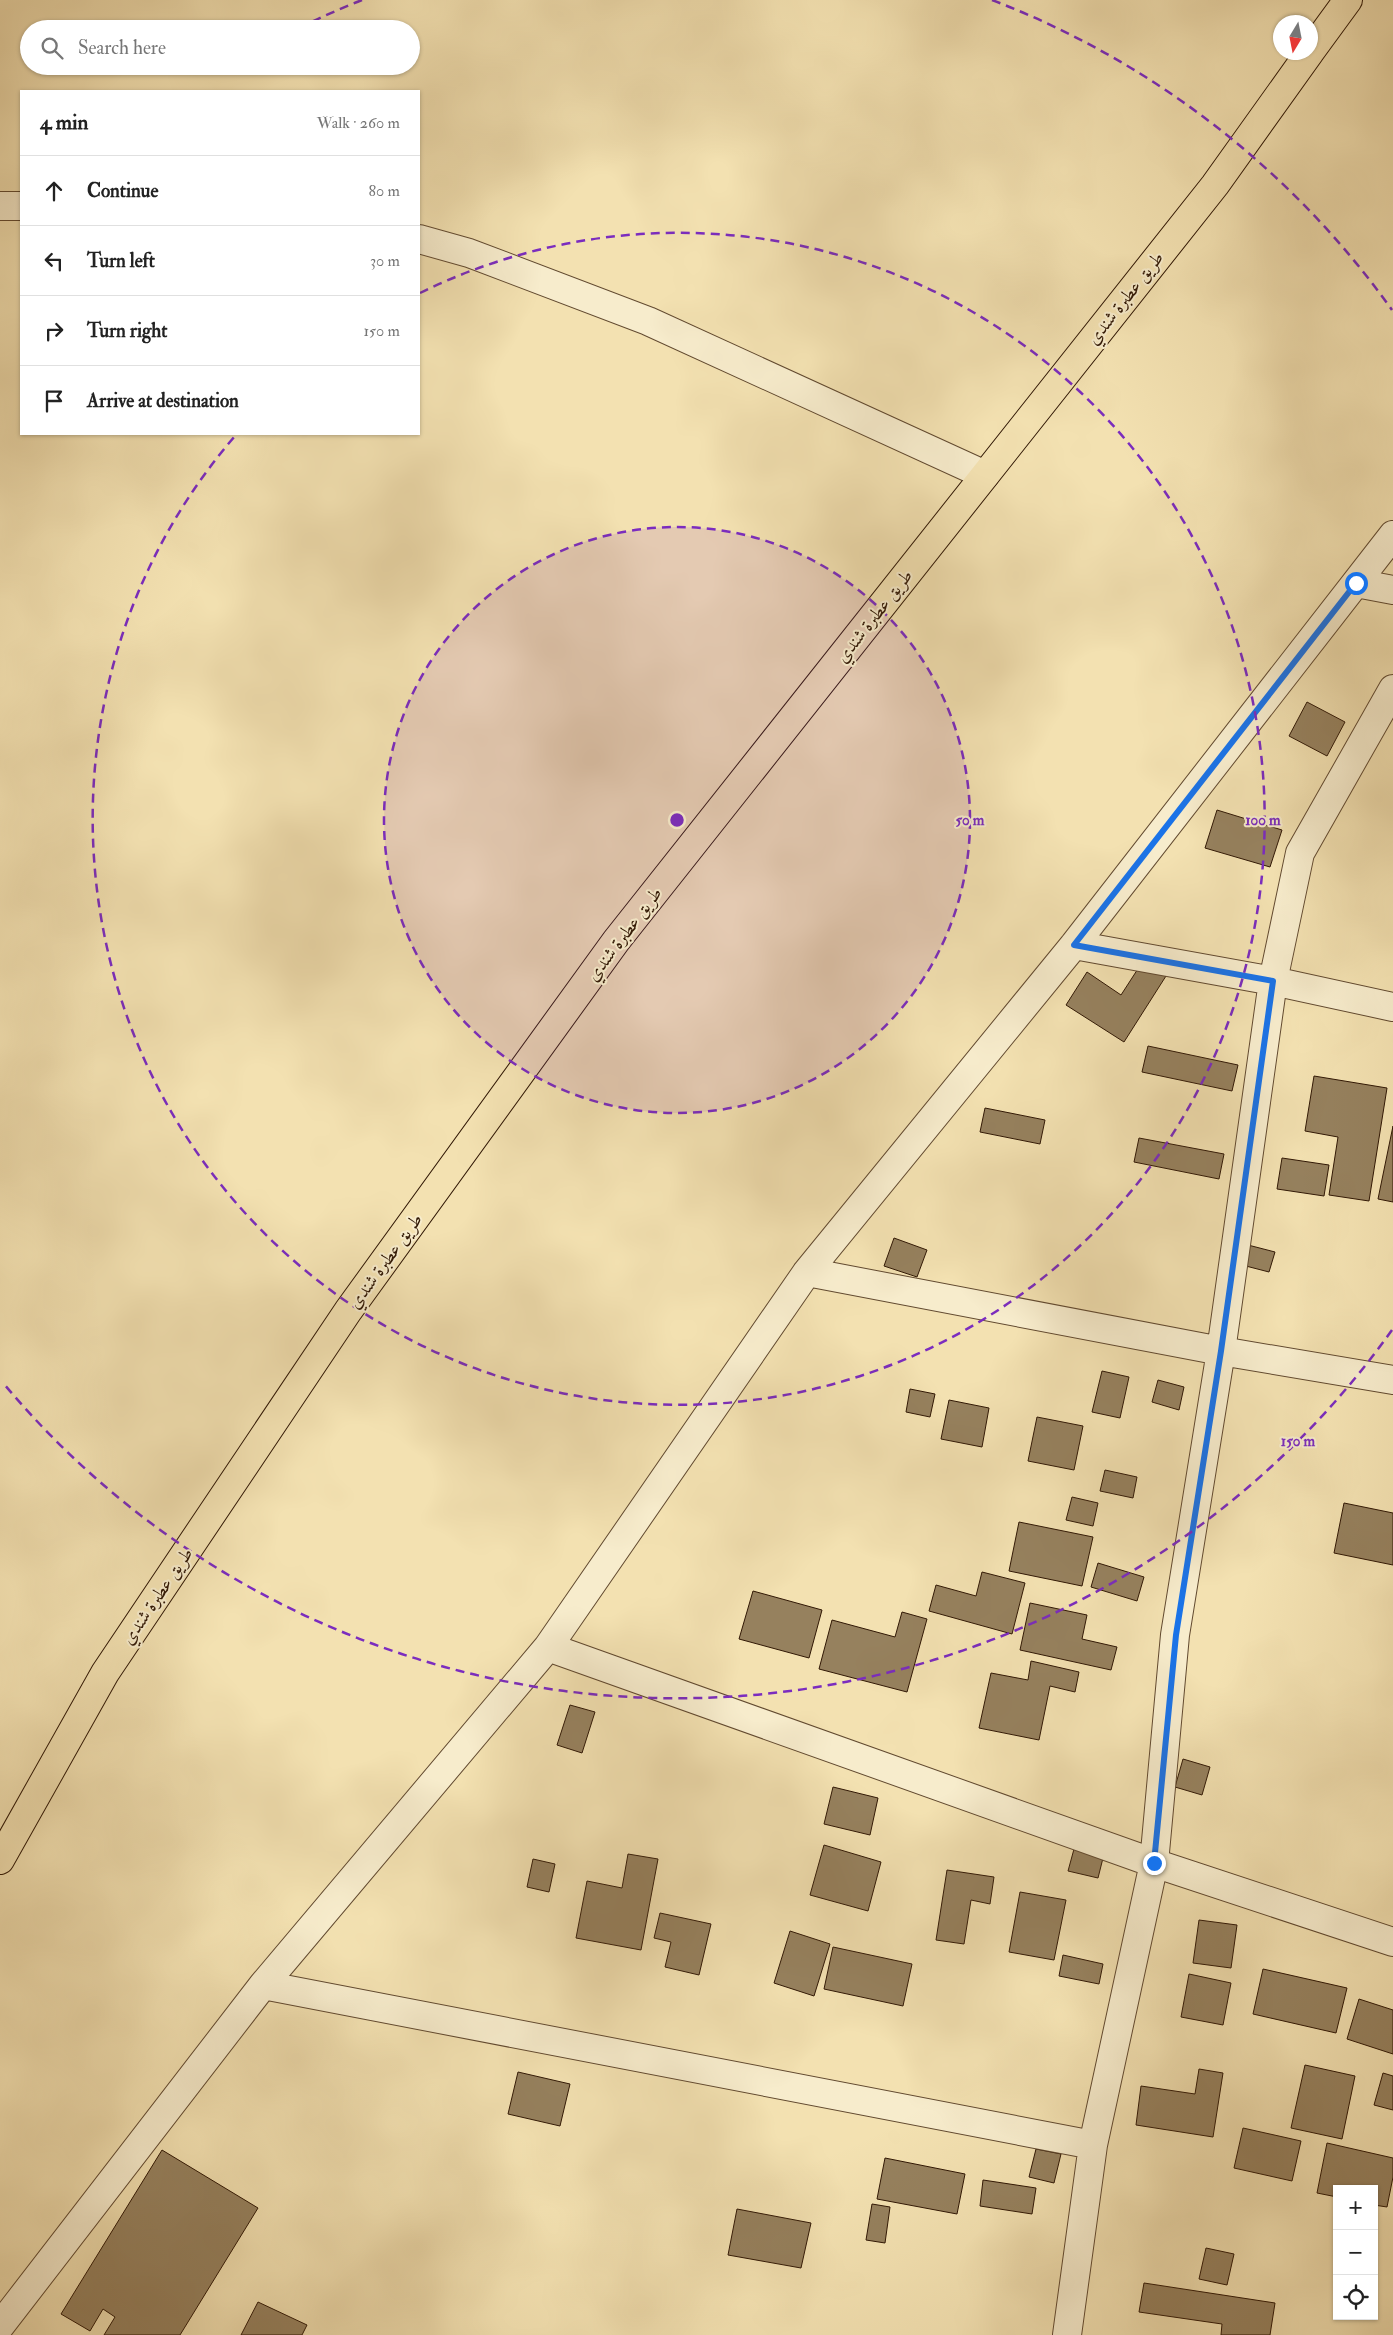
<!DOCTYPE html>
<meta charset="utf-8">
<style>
body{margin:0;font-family:"IM FELL Double Pica",Amiri,serif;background:#f6f6f6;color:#222}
.controls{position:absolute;right:15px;bottom:15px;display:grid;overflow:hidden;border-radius:0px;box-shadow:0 1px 4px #0004}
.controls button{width:45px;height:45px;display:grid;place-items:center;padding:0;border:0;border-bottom:1px solid #e0e0e0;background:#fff;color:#222;font:25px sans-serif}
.compass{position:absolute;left:1273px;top:15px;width:45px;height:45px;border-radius:50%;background:#fff;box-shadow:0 1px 4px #0004;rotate:190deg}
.stop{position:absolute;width:15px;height:15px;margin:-11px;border:4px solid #1a73e8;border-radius:50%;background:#fff}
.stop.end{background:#1a73e8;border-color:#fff;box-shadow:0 1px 5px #0008}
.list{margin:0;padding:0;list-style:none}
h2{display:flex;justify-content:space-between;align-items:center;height:65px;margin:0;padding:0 20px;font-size:21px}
h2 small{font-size:16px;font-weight:400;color:#767676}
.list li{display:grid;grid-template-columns:32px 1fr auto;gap:15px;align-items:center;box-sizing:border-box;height:70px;padding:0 20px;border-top:1px solid #e0e0e0}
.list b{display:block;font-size:19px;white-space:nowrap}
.list em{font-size:16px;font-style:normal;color:#767676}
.icon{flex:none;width:28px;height:28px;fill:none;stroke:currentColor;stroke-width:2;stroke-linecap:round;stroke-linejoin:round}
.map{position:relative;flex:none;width:1393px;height:2335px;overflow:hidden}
.search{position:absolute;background:#fff;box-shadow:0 1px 4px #0004;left:20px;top:20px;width:400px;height:55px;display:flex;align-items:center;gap:12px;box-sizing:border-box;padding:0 18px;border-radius:28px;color:#767676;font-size:19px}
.panel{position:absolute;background:#fff;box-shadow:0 1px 4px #0004;left:20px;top:90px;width:400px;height:345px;border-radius:0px}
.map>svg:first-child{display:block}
.building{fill:#96815e;stroke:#311805}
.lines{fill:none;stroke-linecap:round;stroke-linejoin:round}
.minor-casing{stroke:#624a30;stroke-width:30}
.highway-casing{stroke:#311805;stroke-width:30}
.minor{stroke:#f7eccc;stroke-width:28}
.highway{stroke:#f3e1b1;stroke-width:28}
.route{stroke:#1a73e8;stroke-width:6}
.ring{fill:none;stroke:#7b2cbf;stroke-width:2.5;stroke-dasharray:9 6}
.labels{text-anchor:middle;stroke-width:4;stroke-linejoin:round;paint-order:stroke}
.street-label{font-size:18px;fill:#311805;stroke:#f7eccc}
.centre{fill:#7b2cbf;stroke:#f7eccc;stroke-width:2.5}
.ring-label{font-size:15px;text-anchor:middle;font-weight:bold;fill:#7b2cbf;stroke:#f7eccc;stroke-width:4;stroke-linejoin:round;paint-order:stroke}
</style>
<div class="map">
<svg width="1393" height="2335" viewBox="0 0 1393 2335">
<rect width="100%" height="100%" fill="#f3e1b1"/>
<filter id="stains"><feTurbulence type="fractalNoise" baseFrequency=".004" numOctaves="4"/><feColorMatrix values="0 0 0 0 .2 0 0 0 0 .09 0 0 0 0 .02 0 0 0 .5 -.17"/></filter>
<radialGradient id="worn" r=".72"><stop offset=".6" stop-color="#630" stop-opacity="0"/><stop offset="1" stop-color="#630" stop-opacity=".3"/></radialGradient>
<path class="building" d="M1307 702 1345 722 1327 756 1289 736Z
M1217 810 1282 830 1270 867 1205 848Z
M1143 961 1166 976 1124 1042 1066 1005 1087 972 1121 995Z
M1148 1046 1238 1065 1232 1091 1142 1072Z
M1314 1076 1387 1088 1369 1201 1329 1195 1338 1137 1305 1131Z
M985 1108 1045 1120 1040 1144 980 1132Z
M1393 1126V1202L1378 1199Z
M1139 1138 1224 1154 1219 1179 1134 1162Z
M1282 1158 1329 1165 1324 1196 1277 1189Z
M894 1238 927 1250 917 1277 884 1266Z
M1248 1245 1275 1252 1269 1272 1242 1265Z
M1102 1371 1129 1377 1120 1418 1092 1412Z
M1158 1380 1184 1387 1179 1410 1152 1402Z
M910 1389 935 1394 930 1417 906 1412Z
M949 1400 989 1408 982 1447 941 1439Z
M1037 1417 1083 1426 1074 1470 1028 1461Z
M1105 1470 1137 1477 1133 1498 1100 1491Z
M1072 1497 1098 1503 1093 1526 1066 1520Z
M1344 1503 1393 1513V1565L1334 1553Z
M1019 1522 1093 1537 1082 1586 1009 1571Z
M1098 1563 1144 1577 1137 1601 1091 1587Z
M982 1572 1025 1583 1012 1634 929 1611 936 1585 976 1596Z
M753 1591 822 1610 809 1658 739 1639Z
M1030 1603 1087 1615 1082 1639 1117 1647 1111 1670 1020 1650Z
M902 1612 927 1619 907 1692 819 1669 832 1620 895 1637Z
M1031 1661 1079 1672 1075 1692 1050 1686 1039 1740 979 1728 991 1673 1028 1680Z
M570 1705 595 1712 582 1753 557 1745Z
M1183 1759 1210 1767 1202 1795 1175 1787Z
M833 1787 878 1798 870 1835 824 1824Z
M824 1845 881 1862 868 1911 810 1895Z
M1074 1849 1103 1858 1098 1878 1068 1871Z
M628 1854 658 1859 641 1950 576 1938 587 1881 622 1888Z
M533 1859 555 1864 549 1892 527 1887Z
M947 1870 994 1877 990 1904 971 1900 964 1944 936 1940Z
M1020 1892 1066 1900 1054 1960 1009 1952Z
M660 1913 711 1924 699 1975 665 1967 671 1942 654 1938Z
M1199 1920 1237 1925 1231 1968 1193 1963Z
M790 1931 830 1944 814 1996 774 1983Z
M833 1947 912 1964 903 2006 824 1989Z
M1063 1955 1103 1964 1099 1984 1059 1976Z
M1263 1969 1347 1988 1336 2033 1253 2014Z
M1189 1974 1231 1983 1223 2025 1181 2017Z
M1359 1999 1393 2010V2054L1347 2039Z
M1305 2065 1355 2076 1342 2139 1291 2128Z
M1199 2069 1223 2073 1213 2137 1136 2125 1141 2086 1195 2094Z
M518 2072 570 2084 560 2126 508 2114Z
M1383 2073 1393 2076V2110L1374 2105Z
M1243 2128 1301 2141 1292 2181 1234 2168Z
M1327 2143 1393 2158V2177L1387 2207 1374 2205V2189H1337V2197L1317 2193Z
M1036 2149 1061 2154 1054 2183 1029 2177Z
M162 2150 258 2208 180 2335H104L115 2317 103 2309 90 2331 61 2314Z
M885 2158 965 2174 957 2214 877 2199Z
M983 2180 1036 2188 1032 2214 980 2206Z
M872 2204 890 2207 885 2243 866 2240Z
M737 2209 811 2223 801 2268 728 2255Z
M1206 2248 1234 2254 1227 2285 1199 2279Z
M1144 2283 1275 2303 1270 2335H1221L1222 2324 1139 2312Z
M258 2302 307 2325 302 2335H241Z"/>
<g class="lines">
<g class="minor-casing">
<path id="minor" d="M0 206H21
M419 239 469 253 648 321 985 475
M1356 583 1393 590
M1074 945 1273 981 1393 1007
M807 1272 1221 1351 1393 1380
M548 1647 1154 1863 1393 1942
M263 1985 1093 2145
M0 2326 263 1985 548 1647 807 1272 1074 945 1393 535
M1067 2335 1093 2145 1154 1863 1175 1635 1221 1351 1273 981 1300 853 1393 689"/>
</g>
<g class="highway-casing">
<path id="highway" d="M1310 52 1348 0
M0 1860 105 1673 348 1311 616 941 1215 185 1310 52"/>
</g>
<use href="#minor" class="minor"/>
<use href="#highway" class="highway"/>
</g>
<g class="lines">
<path class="route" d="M1154 1863 1176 1635 1221 1351 1273 981 1074 945 1356 583"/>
</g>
<circle cx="677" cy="820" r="293" fill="#7b2cbf" fill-opacity=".12"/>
<g class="ring">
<circle cx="677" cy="820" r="293"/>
<path d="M420 293A586 586 0 1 1 235 436"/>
<path d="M1392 1330A878 878 0 0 1 4 1384M299 28A878 878 0 0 1 362 0M992 0A878 878 0 0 1 1392 310"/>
</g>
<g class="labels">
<g class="street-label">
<text transform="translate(1125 298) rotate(-52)" y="6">طريق عطبرة شندي</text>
<text transform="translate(874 616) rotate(-52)" y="6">طريق عطبرة شندي</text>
<text transform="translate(624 934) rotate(-53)" y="6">طريق عطبرة شندي</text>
<text transform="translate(385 1261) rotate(-54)" y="6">طريق عطبرة شندي</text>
<text transform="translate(157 1596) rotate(-56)" y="6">طريق عطبرة شندي</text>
</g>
</g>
<circle cx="677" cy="820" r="8" class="centre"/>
<g class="ring-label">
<text x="970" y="825">50 m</text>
<text x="1263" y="825">100 m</text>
<text x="1298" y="1446">150 m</text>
</g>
<rect width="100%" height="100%" filter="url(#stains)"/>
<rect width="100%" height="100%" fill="url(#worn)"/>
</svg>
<div class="controls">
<button>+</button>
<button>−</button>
<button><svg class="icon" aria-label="locate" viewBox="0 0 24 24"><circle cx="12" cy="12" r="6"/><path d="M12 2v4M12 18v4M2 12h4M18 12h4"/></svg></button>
</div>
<svg class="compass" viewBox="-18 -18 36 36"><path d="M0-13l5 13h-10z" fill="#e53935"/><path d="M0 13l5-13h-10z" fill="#767676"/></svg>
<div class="stop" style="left:1356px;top:583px"></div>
<div class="stop end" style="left:1154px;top:1863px"></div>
<div class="search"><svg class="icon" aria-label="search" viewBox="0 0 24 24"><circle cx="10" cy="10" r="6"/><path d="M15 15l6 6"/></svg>Search here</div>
<section class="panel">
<h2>4 min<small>Walk · 260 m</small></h2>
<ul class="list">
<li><svg class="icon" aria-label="ahead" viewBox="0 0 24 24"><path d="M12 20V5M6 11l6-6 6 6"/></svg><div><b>Continue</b></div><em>80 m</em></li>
<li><svg class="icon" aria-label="left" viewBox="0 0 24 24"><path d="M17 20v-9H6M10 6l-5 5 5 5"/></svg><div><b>Turn left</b></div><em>30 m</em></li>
<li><svg class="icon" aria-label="right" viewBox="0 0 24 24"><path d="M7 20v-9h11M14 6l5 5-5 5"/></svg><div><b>Turn right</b></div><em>150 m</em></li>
<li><svg class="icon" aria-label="arrive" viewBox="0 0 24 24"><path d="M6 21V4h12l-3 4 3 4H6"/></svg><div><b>Arrive at destination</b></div></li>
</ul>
</section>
</div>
